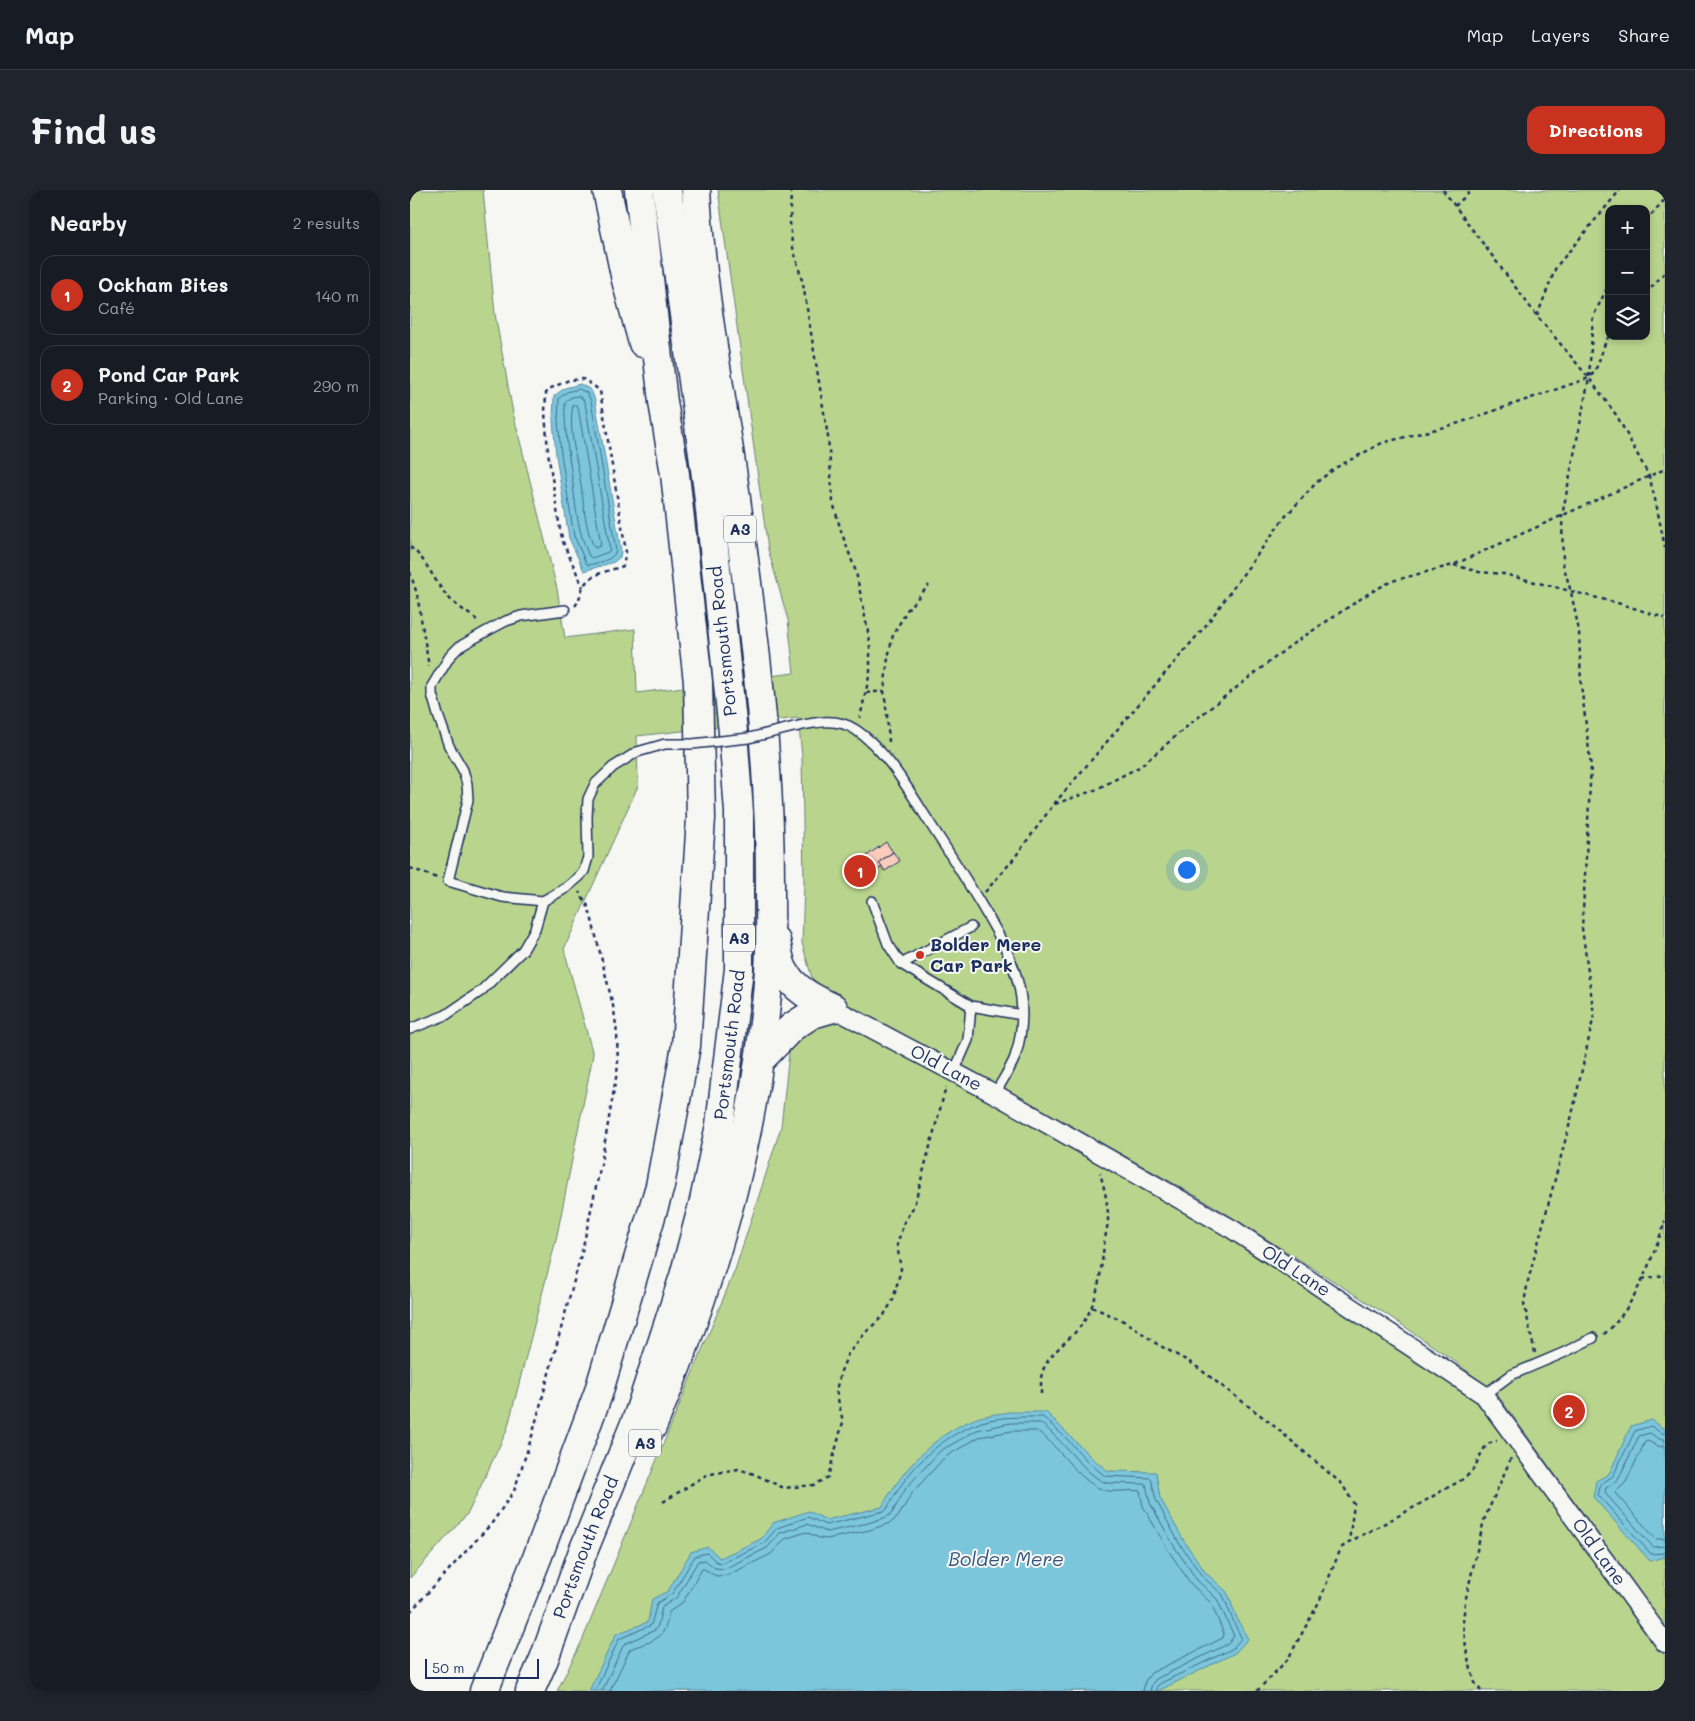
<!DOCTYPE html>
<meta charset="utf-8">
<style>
body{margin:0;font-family:Mali,sans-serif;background:#20242c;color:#f1f3f6}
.controls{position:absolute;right:15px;top:15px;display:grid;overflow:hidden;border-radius:10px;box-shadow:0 2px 8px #0003}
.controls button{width:45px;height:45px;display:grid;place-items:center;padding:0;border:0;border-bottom:1px solid #363941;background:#171b24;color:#f1f3f6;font:25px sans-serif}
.scale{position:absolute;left:15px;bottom:12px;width:114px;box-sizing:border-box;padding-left:5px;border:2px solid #1b2f5e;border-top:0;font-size:14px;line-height:18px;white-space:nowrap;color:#1b2f5e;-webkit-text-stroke:4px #f6f6f2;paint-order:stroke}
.you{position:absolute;left:776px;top:679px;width:18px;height:18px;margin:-12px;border:4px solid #fff;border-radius:50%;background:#1a73e8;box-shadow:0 0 0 8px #1a73e833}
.badge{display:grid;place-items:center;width:32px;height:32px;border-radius:50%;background:#c8321e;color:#fff;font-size:16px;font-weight:700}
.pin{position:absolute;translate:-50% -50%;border:2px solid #fff;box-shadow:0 1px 5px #0006}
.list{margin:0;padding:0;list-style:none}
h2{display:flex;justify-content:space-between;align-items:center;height:65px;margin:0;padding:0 20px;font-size:21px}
h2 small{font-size:16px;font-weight:400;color:#9ea1a6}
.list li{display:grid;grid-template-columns:32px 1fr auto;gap:15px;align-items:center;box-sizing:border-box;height:80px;margin:0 10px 10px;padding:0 10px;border:1px solid #363941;border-radius:15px}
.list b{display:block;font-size:19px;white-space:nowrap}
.list p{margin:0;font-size:16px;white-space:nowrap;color:#9ea1a6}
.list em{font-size:16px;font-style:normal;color:#9ea1a6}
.icon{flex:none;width:28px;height:28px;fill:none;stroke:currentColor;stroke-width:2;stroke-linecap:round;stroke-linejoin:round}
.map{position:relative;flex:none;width:1255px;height:1501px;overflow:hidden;border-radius:15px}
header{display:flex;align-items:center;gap:30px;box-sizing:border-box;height:70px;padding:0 25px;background:#171b24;border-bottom:1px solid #363941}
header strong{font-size:24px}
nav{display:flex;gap:28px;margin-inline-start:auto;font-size:18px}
.intro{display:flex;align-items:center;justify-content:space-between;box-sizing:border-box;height:120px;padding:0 30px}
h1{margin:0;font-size:35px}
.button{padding:12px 22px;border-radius:15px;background:#c8321e;color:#fff;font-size:18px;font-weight:700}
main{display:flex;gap:30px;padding:0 30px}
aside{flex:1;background:#171b24;border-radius:15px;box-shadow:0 2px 8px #0003}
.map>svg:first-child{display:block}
.green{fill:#b9d58d;stroke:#6a8276;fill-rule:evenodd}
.water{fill:#7bc6db;stroke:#558aa9}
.shadow{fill:#0003}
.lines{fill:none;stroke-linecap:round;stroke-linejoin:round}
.shore{stroke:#416b90;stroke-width:1}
.building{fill:#f9ccbc;stroke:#1b2f5e}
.service-casing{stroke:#1b2f5e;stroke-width:12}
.minor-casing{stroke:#1b2f5e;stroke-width:21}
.trunk-casing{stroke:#1b2f5e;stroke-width:31}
.path{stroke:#1b2f5e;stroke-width:2.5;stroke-dasharray:4 4;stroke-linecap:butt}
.service{stroke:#f6f6f2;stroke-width:9}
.minor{stroke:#f6f6f2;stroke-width:18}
.trunk{stroke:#f6f6f2;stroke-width:28}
.service-bridge-casing{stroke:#1b2f5e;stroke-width:12;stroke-linecap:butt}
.service-bridge{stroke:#f6f6f2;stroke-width:9}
.poi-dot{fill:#c8321e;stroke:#f6f6f2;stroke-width:2}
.labels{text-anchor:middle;stroke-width:4;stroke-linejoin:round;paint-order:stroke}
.shield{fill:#f6f6f2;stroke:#5d6b8a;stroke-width:1}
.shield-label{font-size:16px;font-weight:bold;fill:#1b2f5e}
.street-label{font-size:18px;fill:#1b2f5e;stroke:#f6f6f2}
.poi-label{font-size:18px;font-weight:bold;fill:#1b2f5e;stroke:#f6f6f2;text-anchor:start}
.water-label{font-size:19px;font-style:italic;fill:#33557d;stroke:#f6f6f2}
</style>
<header>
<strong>Map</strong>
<nav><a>Map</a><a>Layers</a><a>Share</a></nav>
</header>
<div class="intro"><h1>Find us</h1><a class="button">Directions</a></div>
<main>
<aside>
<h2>Nearby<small>2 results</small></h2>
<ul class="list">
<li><span class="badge">1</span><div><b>Ockham Bites</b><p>Café</p></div><em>140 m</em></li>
<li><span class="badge">2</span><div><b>Pond Car Park</b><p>Parking · Old Lane</p></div><em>290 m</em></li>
</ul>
</aside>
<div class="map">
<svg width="1255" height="1501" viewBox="0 0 1255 1501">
<rect width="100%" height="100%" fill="#f6f6f2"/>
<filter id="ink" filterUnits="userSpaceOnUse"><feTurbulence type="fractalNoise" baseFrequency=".02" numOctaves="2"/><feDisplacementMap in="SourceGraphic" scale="10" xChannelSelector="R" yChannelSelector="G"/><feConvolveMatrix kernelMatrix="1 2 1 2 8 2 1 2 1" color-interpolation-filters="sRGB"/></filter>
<g filter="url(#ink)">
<path class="green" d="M0 0H73L85 124 103 223 147 399 155 448 225 439 227 503 384 483 378 430 358 359 308 0H1255V1437L1089 1207 1046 1172 979 1126 804 1016 563 881 427 811 402 788 392 753 394 694 392 566 388 528 227 546 228 596 154 759 183 865 146 1050 97 1240 58 1323 0 1388ZM1199 19H1236V146H1199Z
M424 827 601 923 797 1033 1047 1195 1081 1223 1255 1466V1501H147L172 1451 325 1080 371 937 380 854 405 835Z"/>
<path class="water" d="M170 194 181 200 185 210 211 361 210 367 204 372 174 381 159 348 146 265 143 231 144 206 155 198Z
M600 1222H636L682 1268 698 1281 746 1282 750 1308 774 1351 796 1383 817 1402 828 1431 838 1449 825 1463 748 1501H179L206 1444 238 1432 242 1409 258 1401 281 1362 298 1357 310 1368 351 1349 363 1333 399 1321 416 1330 472 1317C491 1281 524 1245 562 1230 573 1225 588 1224 600 1222Z
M1242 1230 1255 1240V1367L1240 1371 1183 1307 1186 1291 1199 1284 1221 1236Z"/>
<path class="shadow" d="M476 654 486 673 473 682 470 678 444 697 435 684Z"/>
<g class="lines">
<path class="shore" d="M169 199 177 203 181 211 206 361C202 371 188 373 178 375L176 373 164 346 160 321 151 264 148 231 149 208 157 202Z
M168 206 172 208 175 213 200 360 198 362 182 368 179 366C168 341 166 321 163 294 159 266 154 240 155 212L160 208Z
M163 215H166L168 217 191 355 186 358 184 357C174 335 174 312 170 289 166 266 158 238 163 215Z
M1255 1243H1251L1241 1236 1225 1241 1203 1286 1191 1294 1188 1305 1241 1364 1255 1363
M1255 1250 1249 1249 1240 1243 1229 1246 1208 1290 1196 1298 1195 1303 1243 1357 1255 1356
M1255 1257 1247 1256 1238 1251 1235 1252 1216 1292 1205 1303 1246 1349H1255
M185 1501 209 1449 241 1435 247 1413 262 1404 285 1366 297 1363 307 1372 312 1373 354 1353 367 1338 398 1327 416 1335 474 1321 477 1319C495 1283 526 1250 564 1235 583 1226 612 1227 633 1227L656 1248 678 1272 695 1286 741 1288 746 1310 769 1353 792 1386 813 1405 824 1433 831 1447V1449L822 1459 751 1493 747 1496V1501
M192 1501 214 1454 245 1440 248 1435 252 1417 267 1407 288 1371 295 1370 305 1378 314 1379 357 1358 370 1343 397 1334 417 1342 458 1333 477 1327 482 1323 496 1298 530 1261 567 1240 601 1233H630C650 1246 677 1288 697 1293L736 1294 740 1313 764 1356 787 1390 807 1409 824 1446 818 1454 746 1489 742 1494 740 1501
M200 1501 220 1459C231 1454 250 1452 255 1438 257 1433 258 1427 259 1422L273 1412 292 1379H294L306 1386 318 1385 361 1364 375 1349 396 1342 409 1348 417 1349 460 1340 480 1333 488 1327 502 1303 535 1267 569 1247 602 1241H627C648 1255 668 1290 691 1299 702 1304 717 1299 730 1301L733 1316 758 1360 781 1394 801 1413 814 1444 813 1448 741 1483 735 1491 733 1501"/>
</g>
<path class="building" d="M476 652 483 662 469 672 472 677 461 684 451 670Z
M483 662 490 671 475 681 469 672Z
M451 670 461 684 449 693 439 679Z"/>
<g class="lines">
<g class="service-casing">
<path id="service" d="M155 420 111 426 96 431 77 441 49 457 40 466 22 496V504L28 525 39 556 53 580 57 594 58 610 38 691 92 707 133 711 156 698 169 687 174 681 178 667 177 627 178 609 185 594 203 577 227 562
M384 537C406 532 427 527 446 540 478 561 502 606 523 638 540 664 557 691 573 718 589 745 607 775 611 808 613 827 611 849 605 867 600 880 591 892 585 904
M462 711 478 754 491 774 561 816 612 825
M491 774 561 737
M0 839 36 825 71 801 113 760 125 739 133 711
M544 882 558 850 561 816
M1074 1205 1101 1185 1153 1163 1183 1148"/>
</g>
<g class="minor-casing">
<path id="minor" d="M423 818 585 904 822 1039 1074 1205 1255 1453"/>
</g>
<g class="trunk-casing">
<g id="trunk">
<path d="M197 0 216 90 233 153"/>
<path d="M366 751C368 760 369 771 373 779 383 799 404 809 423 818"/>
<path d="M350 870 382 837 402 824 423 818"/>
<path d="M242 1237C304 1092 348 937 359 780 361 754 360 729 360 704 361 569 343 435 325 301 311 201 291 101 286 0"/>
<path d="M74 1501 127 1368 188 1204 250 996 276 856 291 628 288 492 265 284 253 212 229 0"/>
<path id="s1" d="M120 1501 134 1469 172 1364 228 1226 274 1086 294 1011 310 935 329 779V622L323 542 298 301 257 0"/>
</g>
</g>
<path class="path" d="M381 0 380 32 382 54 393 94 418 247 423 312 431 341 446 382 460 452V482L450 528
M1033 0 1127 126 1179 188 1207 226 1239 286 1246 313 1255 358
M1045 16 1062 0
M1236 31 1255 9
M1236 104 1255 82
M1127 126 1146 77 1210 0
M0 357C17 369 24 392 38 407 47 417 59 423 69 432
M1044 375 1069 382 1094 384 1211 414 1255 428
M0 382 7 404 19 477
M165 416C170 410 170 404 173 397 180 383 200 381 213 376L216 362 190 201 184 196 173 189 159 190 139 199 136 203 135 222 138 262 150 339 153 352 173 397
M456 503 474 501
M479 552 477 525 474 501 478 468 483 445 497 420 519 395
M645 614 685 600 731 576 781 533 881 455 961 402 982 391 1043 375 1255 279
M0 678 27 688
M575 702 602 671 644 614 797 434 874 328 907 292 927 277 972 253 1049 233 1179 188C1191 176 1190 160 1199 146
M1232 1089 1255 1085
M682 1117 718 1133 747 1154 783 1174 858 1231 932 1294 944 1314 939 1352
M1194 1144C1222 1123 1244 1065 1255 1031
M1125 1163 1114 1113 1118 1091 1162 925 1184 825 1172 738 1181 577 1171 494 1169 441 1161 402 1153 374 1152 326 1179 188 1183 127 1199 94
M631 1204C631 1199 631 1193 631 1188 635 1162 664 1150 676 1128 689 1106 691 1080 694 1055 695 1046 698 1037 698 1028 698 1013 694 997 690 983
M253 1312 296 1285 328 1279 344 1284 374 1298 404 1295 418 1287 433 1232 426 1200 431 1181 438 1164 456 1142 474 1125 483 1110 491 1079 487 1055 494 1032 504 1016 536 897
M0 1422 82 1333 104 1301 122 1246 172 1061 191 974 208 876 207 844 204 820 198 795 181 726 177 714 169 702
M847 1501 878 1469 909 1412 931 1358 939 1352C971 1335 1003 1319 1033 1300 1042 1295 1052 1291 1059 1284 1070 1275 1070 1252 1087 1251
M1071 1501 1065 1493 1057 1465 1053 1433 1055 1412 1074 1330 1101 1268"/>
<use href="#service" class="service"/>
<use href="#minor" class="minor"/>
<use href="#trunk" class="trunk"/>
<g class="service-bridge-casing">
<path id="service-bridge" d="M227 562 255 554H282L339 548 384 537"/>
</g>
<use href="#service-bridge" class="service-bridge"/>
</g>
</g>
<circle class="poi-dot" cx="510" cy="765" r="5"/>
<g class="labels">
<g class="shield">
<rect x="314" y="325.5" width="32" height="27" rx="4"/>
<rect x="313" y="734.5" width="32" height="27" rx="4"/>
<rect x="219" y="1239.5" width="32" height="27" rx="4"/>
</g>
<g class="shield-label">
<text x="330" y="345">A3</text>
<text x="329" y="754">A3</text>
<text x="235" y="1259">A3</text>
</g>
<g class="street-label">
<text transform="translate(313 451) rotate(-96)" y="6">Portsmouth Road</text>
<text dy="6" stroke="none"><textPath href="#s1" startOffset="679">Portsmouth Road</textPath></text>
<text transform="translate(536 878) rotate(28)" y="6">Old Lane</text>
<text transform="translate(886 1081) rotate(33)" y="6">Old Lane</text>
<text dy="6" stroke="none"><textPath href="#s1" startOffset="154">Portsmouth Road</textPath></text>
<text transform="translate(1189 1362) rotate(54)" y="6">Old Lane</text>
</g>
<g class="poi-label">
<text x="520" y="761">Bolder Mere<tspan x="520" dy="21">Car Park</tspan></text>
</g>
<g class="water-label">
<text x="596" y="1376">Bolder Mere</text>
</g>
</g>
</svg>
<div class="controls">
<button>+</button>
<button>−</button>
<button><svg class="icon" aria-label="layers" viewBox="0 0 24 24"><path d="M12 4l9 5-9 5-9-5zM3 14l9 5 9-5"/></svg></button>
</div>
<div class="scale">50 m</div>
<div class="you"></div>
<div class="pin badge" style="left:450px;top:681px">1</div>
<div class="pin badge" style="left:1159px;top:1221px">2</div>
</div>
</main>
